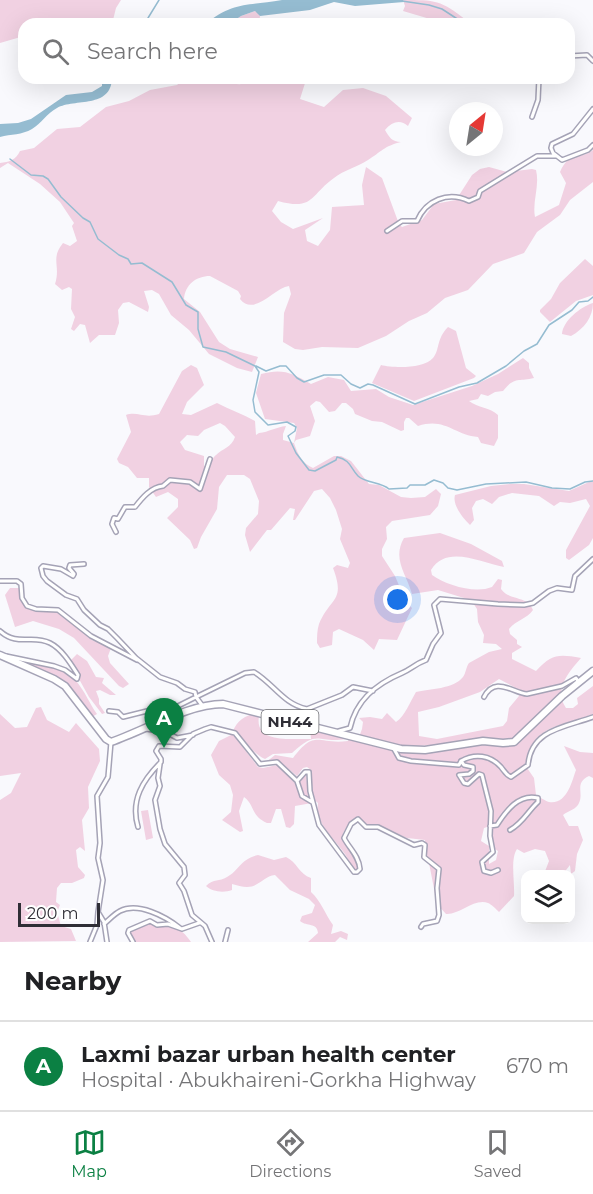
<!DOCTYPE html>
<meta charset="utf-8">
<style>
body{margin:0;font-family:Montserrat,sans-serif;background:#f6f6f6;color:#202124}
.controls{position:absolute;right:18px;bottom:18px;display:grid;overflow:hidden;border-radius:12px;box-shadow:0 6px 24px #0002}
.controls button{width:54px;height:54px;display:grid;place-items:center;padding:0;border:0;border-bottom:2px solid #e0e0e0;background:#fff;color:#202124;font:30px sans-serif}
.compass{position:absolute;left:449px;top:102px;width:54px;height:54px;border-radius:50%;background:#fff;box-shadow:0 6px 24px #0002;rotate:30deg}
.scale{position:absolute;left:18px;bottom:15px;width:82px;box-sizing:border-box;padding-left:6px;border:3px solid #2f2e36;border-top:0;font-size:16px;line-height:21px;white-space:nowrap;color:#2f2e36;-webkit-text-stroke:4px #fff;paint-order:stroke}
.you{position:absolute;left:398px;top:600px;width:21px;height:21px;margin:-15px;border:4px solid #fff;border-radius:50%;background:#1a73e8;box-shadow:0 0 0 9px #1a73e833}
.badge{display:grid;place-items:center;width:39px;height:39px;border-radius:50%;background:#0b8043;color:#fff;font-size:20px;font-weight:700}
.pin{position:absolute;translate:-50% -50px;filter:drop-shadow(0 2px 3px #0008)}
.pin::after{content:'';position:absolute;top:32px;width:21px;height:18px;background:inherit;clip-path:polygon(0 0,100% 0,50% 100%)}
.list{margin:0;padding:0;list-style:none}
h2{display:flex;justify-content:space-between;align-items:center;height:78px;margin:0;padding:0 24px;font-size:26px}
h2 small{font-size:20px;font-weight:400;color:#757577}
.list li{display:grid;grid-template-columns:39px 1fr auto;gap:18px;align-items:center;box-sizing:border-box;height:90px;padding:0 24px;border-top:2px solid #e0e0e0}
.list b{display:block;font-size:22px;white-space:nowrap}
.list p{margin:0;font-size:20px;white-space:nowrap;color:#757577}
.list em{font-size:20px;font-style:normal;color:#757577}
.icon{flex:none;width:33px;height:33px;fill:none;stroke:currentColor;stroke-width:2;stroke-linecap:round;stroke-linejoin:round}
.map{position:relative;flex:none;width:593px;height:942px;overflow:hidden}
.search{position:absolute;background:#fff;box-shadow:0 6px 24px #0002;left:18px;right:18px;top:18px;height:66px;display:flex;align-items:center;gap:15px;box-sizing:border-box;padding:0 21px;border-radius:18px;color:#757577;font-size:22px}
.sheet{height:168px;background:#fff}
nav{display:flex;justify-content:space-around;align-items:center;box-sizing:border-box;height:84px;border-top:2px solid #e0e0e0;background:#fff;font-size:16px;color:#757577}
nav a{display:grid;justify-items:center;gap:3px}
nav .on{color:#0b8043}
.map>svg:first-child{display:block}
.green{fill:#f1d1e2;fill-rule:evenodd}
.water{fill:#95bcd1}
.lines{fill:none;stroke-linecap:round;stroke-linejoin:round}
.stream{stroke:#95bcd1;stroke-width:1.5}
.street-casing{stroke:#a5a3b6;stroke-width:6}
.primary-casing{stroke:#a5a3b6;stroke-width:9}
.street{stroke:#fff;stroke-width:3}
.primary{stroke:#fff;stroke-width:6}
.labels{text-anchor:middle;stroke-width:4.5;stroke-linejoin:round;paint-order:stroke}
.shield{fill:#fff;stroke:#6d6d72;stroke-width:1.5}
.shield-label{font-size:15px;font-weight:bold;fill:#2f2e36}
</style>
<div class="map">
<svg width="593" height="942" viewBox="0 0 593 942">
<rect width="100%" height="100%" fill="#f9f9fd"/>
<path class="green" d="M0 0H121L116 8 112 24H24V36L0 43Z
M403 0C435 0 441 0 466 20L481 19 499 23 429 24 430 19 403 11 405 6Z
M255 11 257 12 260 16 259 24H228L241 16Z
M186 78C194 78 203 77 211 78 232 80 236 91 257 78H359L306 80 300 99 324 107 343 90 363 88 386 96 412 118 408 126C400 119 392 122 385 130 389 137 392 142 401 142 384 146 381 152 368 160 357 167 344 170 334 178 310 195 314 211 278 201L272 211 281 222 293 229 323 218 305 230 307 241 318 246 330 230 332 207 364 205 362 185 366 167 382 178 399 224 402 227 422 220 434 204 456 200 472 175 480 169 489 167 507 172 532 169 536 170C540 186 532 201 535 217L559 205 566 183 560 172C570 150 578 161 593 150V182L570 200 560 215 537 232 524 253 493 264 468 290 445 298 427 313 409 321 386 336 358 348 322 347 303 350 295 349 283 342 284 313 291 294 289 286C274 288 254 317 240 299L241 296 238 291 210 276C196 276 185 285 184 299L200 312 219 342 230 349 258 357 252 372 237 368 209 354 189 330 171 315 159 294 152 290 144 291 149 307 148 312 129 302 123 303 118 310 119 323 115 335H99L90 343 85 325 80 324 74 331 71 329 75 317 71 309 72 289 69 287 62 290 55 284C61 265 50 259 63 243L70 246 77 241 72 226 74 223 60 202 40 184 8 163 0 168V163C9 162 16 160 20 151L34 148 57 129 80 127 106 107 129 101 150 90 177 85Z
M585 259 593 266V295L576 301 550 322 540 312V310L551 299 560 283Z
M593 303C593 317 584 329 571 336L562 334C563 321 580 307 593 303Z
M448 327 456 331 466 368 476 376 474 378 414 401 372 383 381 365C393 368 424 369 433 358 440 350 436 339 448 327Z
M523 358 529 363V368L534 378C518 382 515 376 503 391L495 392 488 396 481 394 478 399 469 401C478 408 490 407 498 415V438L494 446 481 443 478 437C454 435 445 417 418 426L409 418H406L404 422V430L401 431 382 422 372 421 355 414 353 409 346 403H342L335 411 329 412 320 402 316 401 310 406 315 421 310 436 296 440 294 443C298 455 302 463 313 468L334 456H341L351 461 369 484 379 485 401 497 411 498 425 497 436 489 441 494 438 506 430 515 392 521 386 527 387 539 382 549V556L395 576 406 602 412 608 397 640 379 639 374 650 363 640 339 629 333 632 332 645 320 648 317 643C317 637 317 630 319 624 330 597 346 602 333 568L337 565 348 568 350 563 340 539 342 529 336 510 330 498 322 489 314 491 295 520H293L295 509 290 508 271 530H267L250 552 245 535 246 528 258 514 259 501 250 479 244 475H227L219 487 217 509 201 537 197 548 194 549 190 540 167 518 178 507V499L168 492 156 497 149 487V478H137L128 467 119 463 117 459 131 432 126 415C138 411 144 419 159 414L182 371 191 365 197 368 204 385 187 402 182 414 191 415 217 403C230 410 243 414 255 421L256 435 259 433C269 432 276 427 286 426L283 434V440L294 443 297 428 294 423 265 419 256 393 261 374C283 368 292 373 311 384L328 377 344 380 351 391 376 389 389 397 413 405 472 386 498 374ZM220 423 225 426 235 437C231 448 223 448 216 455 212 458 211 464 207 467L204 466V456L185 450 180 442 187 435 198 436 204 430Z
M589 482H593V538L589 545 569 560 566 558V550L590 506 586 499 570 503 560 502 554 506 539 496 512 493 499 497 492 504 483 499 476 501 472 508 474 520 470 525C463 518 452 505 455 495L491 486 511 484H524L569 491Z
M440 533 471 544 502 561 504 567C481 563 447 544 431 570L432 575C446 585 475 594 492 587L498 579 502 580 501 589C509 601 527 595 533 610 527 619 516 620 509 629L510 634 517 640V644L522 647 512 653V659L536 671C552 654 558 654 581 658 569 672 553 689 566 708H573L578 704 577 698 593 686V714C561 727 532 724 525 765L534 778 536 795C540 797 545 801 549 802 567 805 572 781 576 770L564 746 580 752 593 753V778L589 776C574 783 584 793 579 803 577 809 568 811 563 815L569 826H578L583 840 577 854 575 871 571 874 570 865 563 874H544L549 861 545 851 535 849 524 853 517 849C510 859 515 883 514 896L499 912C496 909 491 904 488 903 474 898 460 915 446 914L437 904 429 863 430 861 425 853V840L407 838 378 826 367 824 357 817 349 823 343 833 344 841 352 850 359 867 357 871H355C350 864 347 856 342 850 331 835 315 822 318 803L313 799 311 770 307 767 303 768 297 776 279 761 265 763 275 755 293 758C316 728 317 745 348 741L349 738 406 753 494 741 401 747 359 737 362 729 363 722 359 718 370 717 382 719 387 713 396 722C405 716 410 702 416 692 429 689 454 689 463 677 466 673 466 667 469 663L489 652 502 649 496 644 483 643 484 635 478 622 477 609 473 603 464 598 438 590 412 594C406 573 392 559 404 538ZM499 679 514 687 519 696 509 708 507 721 503 726 437 739 419 736 418 712 439 707 480 692ZM487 827 490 829 489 845 498 851 496 860 489 864V846L481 841 484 828Z
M10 588H19L20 598 25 604 58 612 92 640 111 648 108 656 110 663 129 684 123 688 119 686 74 638 59 629 33 621 15 627 5 595Z
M77 654 87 661 96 677 104 678 102 683 116 695H110L100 690 96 691 99 699V704L105 713 102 714 89 697 79 679 80 676 70 661Z
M30 663C41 666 52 666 62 670 80 678 87 700 97 714L92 717 74 693 31 669Z
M41 707 47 720 69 732 76 723 99 749 100 761 88 787 89 808 82 820 85 851 80 847 76 850 78 867 85 875 84 878 72 883H61L57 888 56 902 60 905 57 912 61 926 71 929 76 941 0 942V800L11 793 21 773 0 776V714L15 728 27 727 36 708Z
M255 714 259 716C254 745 293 738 311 739L310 728 346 739C317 744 319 728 292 753L273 754 265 759C251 753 246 738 233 731 237 721 245 715 255 714Z
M233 734 258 767 263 768 277 765 295 783 299 781 306 774 308 794 312 803 295 806 294 824 290 828 286 827 281 809H276L271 823H267C250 815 255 805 244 797L239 811 243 831 240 832 222 820 231 812 233 795 230 785 219 775 211 755 219 741Z
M148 810 153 838 146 840 141 811Z
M258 855 274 860 286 857C297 862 299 874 311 878V892C321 901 325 914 333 925L331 934 341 931 348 934 347 940 340 937 335 942H308L318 933C317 922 307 927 300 921L302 916 312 913 315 905 309 899 290 890 275 875C264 876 259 887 247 887 242 887 237 885 232 884V890C224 893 212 892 206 886 214 878 219 882 227 877 239 871 240 859 258 855Z
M150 923C169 925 180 925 191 942H135L129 933 130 930Z"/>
<path class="water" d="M282 0H403L404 2 355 6 334 2 310 10 260 16 255 11 241 16 229 24H206C233 1 250 6 282 0Z
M102 78H112C111 109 75 98 57 108 47 113 41 124 32 129 22 135 11 134 0 137V124L18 123 31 119 66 95 92 92 102 86Z"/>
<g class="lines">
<path class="stream" d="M402 1 429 5 442 9 465 24
M147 24 148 18 159 0
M10 159 31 175 43 176 48 179 61 197 83 218 90 222 98 239 119 255 128 259 131 264 142 263 172 282 186 305 198 312V329L203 347 226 352 255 366 259 372 253 400 255 412 268 425 287 422 296 427 295 431 288 436 296 453 309 470 315 471 336 460 337 457C351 460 350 468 358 476 365 483 381 482 389 489L407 488 410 485H425L434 480 443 483 448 488 457 490 486 484 526 482 552 488 570 489 585 482 593 481
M256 366 266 371 280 366H286L297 378 304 382 324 375H341L351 384 360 388 368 384 373 385 415 404 459 387 477 383 506 366 524 351 537 344 549 325 572 310 579 302 588 301 593 297"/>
<g class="street-casing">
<path id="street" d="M569 56 587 55 593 61
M593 109 573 134 552 144 551 148 553 153 562 160 588 150 593 145
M532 117 538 100 539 78
M387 231 402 221H417C426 200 448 191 469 201L478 197 480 191 537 156H555
M116 532 112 524 114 518 118 519 125 507H135C142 498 151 487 163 486L170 480 190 482 200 489 210 459
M84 564 70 565 69 568 74 574 73 576 61 569 43 566 41 568 43 576 47 581 66 595 77 599 84 610 100 625 108 629 117 638 136 658 160 677 177 683 185 689 195 692 196 697 245 673 254 672C274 684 283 704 307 709L342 695 353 687 373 691
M0 581H17L21 584 22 598 27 606 36 609 58 610 91 636 137 660
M0 631C18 647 32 634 50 643 62 649 71 664 78 675L77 679 65 670 54 666 6 656
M484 697C495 675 513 693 527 694L562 686 576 678 578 681
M109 711 118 712 123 717 151 710 172 709 196 697 202 705
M146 729 166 732 177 738 193 735
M339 731 350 728C356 700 376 684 402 673 411 669 415 664 426 660L433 644 441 633 434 605 440 599 498 604 524 605 533 603 549 591 557 588 572 590 575 576 593 559
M394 749 399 758 411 761 459 765 461 761
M160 764 158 778 160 786 155 800 160 829 165 844 184 867 185 875 179 883 184 891 192 915 205 926 212 942
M297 781 302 796 312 802
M490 826 497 825C506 811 519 793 538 798V802C528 811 523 823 510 830
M138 827C130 800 143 780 161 762V759L156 751 159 746 180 747 193 734 205 729 211 727 235 733 260 764 277 762 297 781 305 772H309L310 791 319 825 354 872H357L360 869C359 856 349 848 344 838L351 824 358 819 366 827H378L414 845 422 843 425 845 424 857 439 869 437 888 439 915 437 921 423 924 421 927
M498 870 491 873 484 871 482 862 493 852 490 836 491 811 482 775 479 774 468 784 464 783 459 775 469 774 473 771V767L464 765 461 761C475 753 490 755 501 767 505 772 506 775 511 777L528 765C531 729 566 727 593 717
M104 924C109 920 114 914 120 911 138 902 165 916 180 928
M90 942 97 925 98 912
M107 942 104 922 98 912 103 880 98 858 100 843 97 796 108 777 111 742
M133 942 128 933 129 930 150 921 157 925 168 924 182 929 199 923
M225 942 228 930"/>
</g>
<g class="primary-casing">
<path id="primary" d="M0 655 54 679 65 686 106 739 111 742C146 730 188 704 223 704L401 749 425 750 483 741 503 743 514 742 562 696 593 671"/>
</g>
<use href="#street" class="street"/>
<use href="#primary" class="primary"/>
</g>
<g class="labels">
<rect class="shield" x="261.5" y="710" width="57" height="24" rx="4.5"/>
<g class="shield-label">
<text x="290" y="727">NH44</text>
</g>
</g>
</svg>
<div class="controls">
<button><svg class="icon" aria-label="layers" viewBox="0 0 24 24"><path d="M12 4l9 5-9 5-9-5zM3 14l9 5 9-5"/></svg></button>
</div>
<svg class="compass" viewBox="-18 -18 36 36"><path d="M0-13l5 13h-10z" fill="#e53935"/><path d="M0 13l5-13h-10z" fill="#757577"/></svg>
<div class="scale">200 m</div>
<div class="you"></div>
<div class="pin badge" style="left:164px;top:748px">A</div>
<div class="search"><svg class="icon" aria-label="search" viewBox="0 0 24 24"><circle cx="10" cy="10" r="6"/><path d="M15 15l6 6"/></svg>Search here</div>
</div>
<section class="sheet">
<h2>Nearby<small></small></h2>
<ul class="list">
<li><span class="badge">A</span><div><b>Laxmi bazar urban health center</b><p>Hospital · Abukhaireni-Gorkha Highway</p></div><em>670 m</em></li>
</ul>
</section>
<nav>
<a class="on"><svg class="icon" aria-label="map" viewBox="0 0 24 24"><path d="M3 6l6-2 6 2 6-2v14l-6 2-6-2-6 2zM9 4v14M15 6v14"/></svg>Map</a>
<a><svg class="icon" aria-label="directions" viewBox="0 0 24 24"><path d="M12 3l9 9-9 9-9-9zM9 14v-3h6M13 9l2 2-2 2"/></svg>Directions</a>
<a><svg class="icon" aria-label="saved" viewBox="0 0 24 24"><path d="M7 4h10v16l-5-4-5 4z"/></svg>Saved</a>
</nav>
